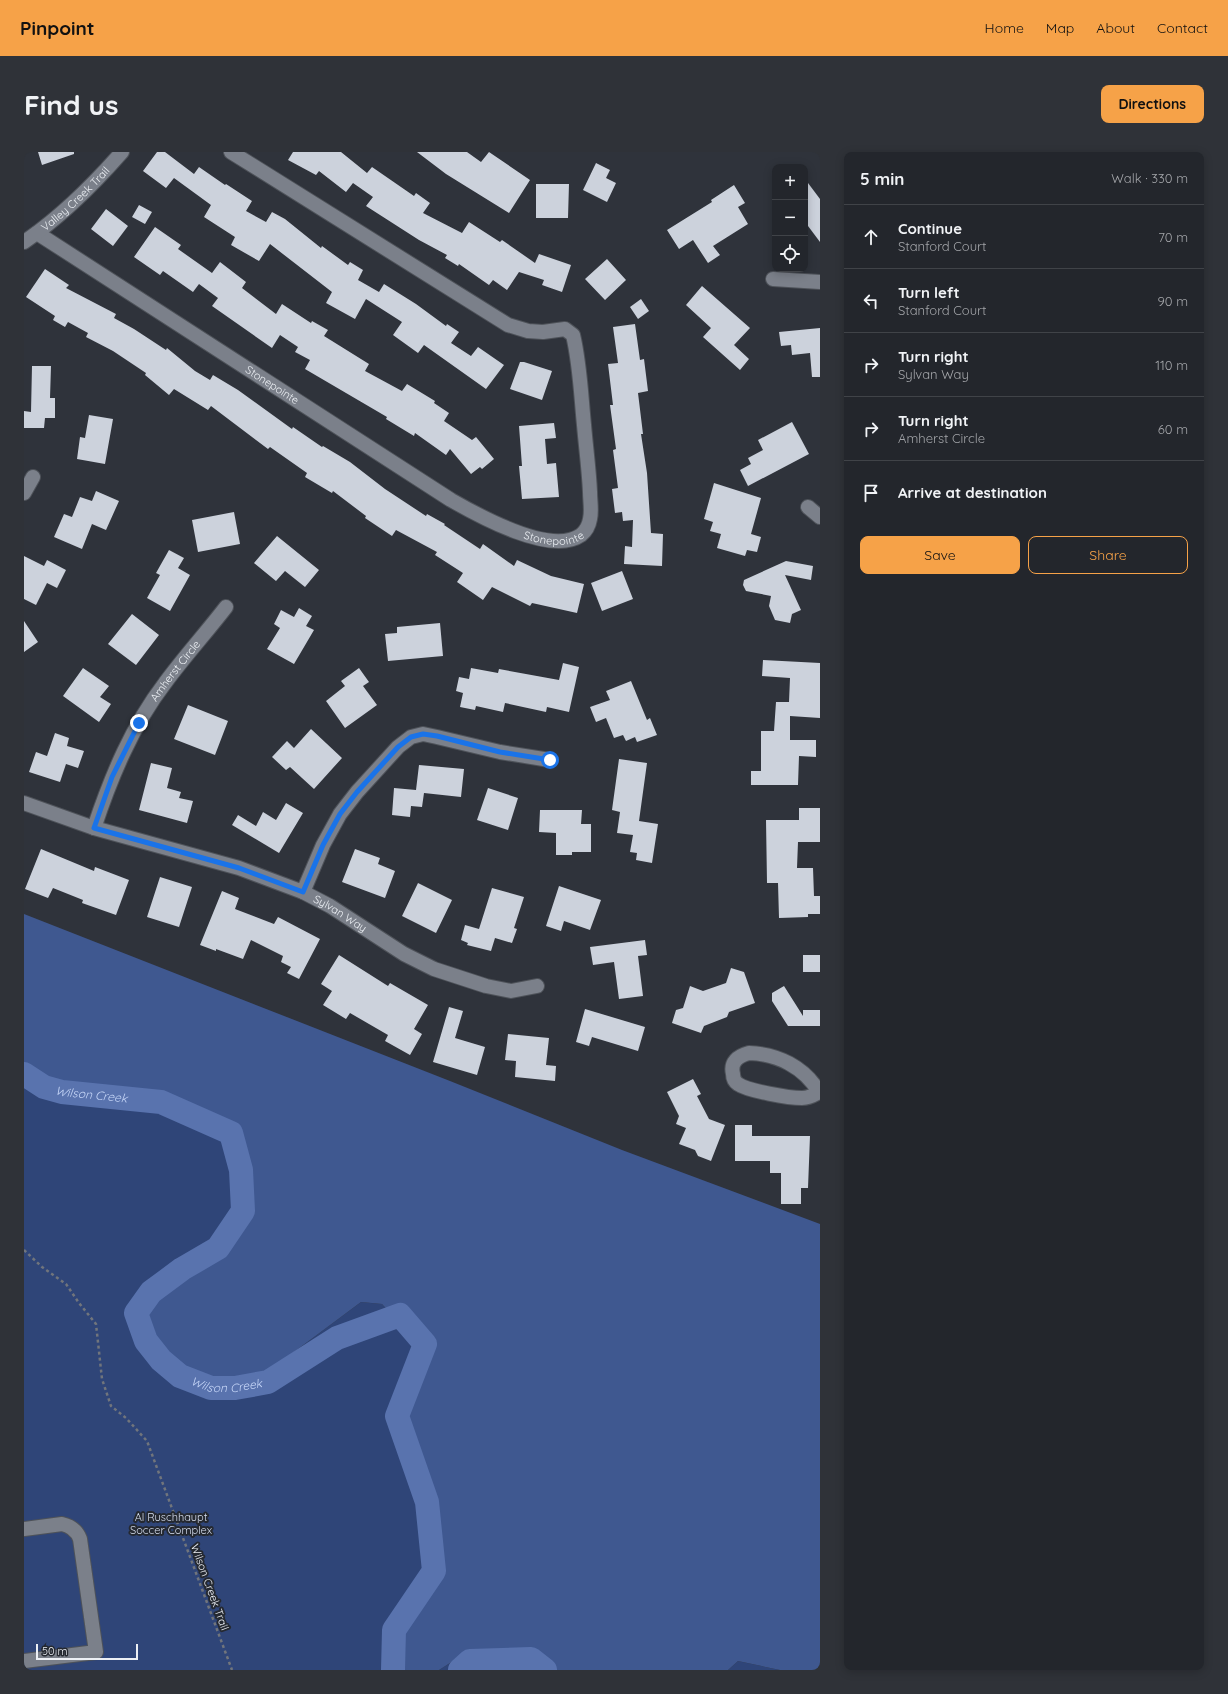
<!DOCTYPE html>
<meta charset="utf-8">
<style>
body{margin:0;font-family:Quicksand,sans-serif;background:#2f3238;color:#f1f3f6}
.controls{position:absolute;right:12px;top:12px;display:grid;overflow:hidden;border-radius:8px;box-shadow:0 2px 10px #0003}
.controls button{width:36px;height:36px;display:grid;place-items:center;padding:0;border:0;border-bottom:1px solid #404348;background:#23262c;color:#f1f3f6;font:20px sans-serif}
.scale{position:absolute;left:12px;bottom:10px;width:102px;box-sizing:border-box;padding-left:4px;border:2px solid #eceff4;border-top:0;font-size:11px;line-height:14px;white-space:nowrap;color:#eceff4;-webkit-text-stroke:3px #252931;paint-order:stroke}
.stop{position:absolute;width:12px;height:12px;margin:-9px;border:3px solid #1a73e8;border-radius:50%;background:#fff}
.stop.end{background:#1a73e8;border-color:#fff;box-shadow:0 1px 4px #0008}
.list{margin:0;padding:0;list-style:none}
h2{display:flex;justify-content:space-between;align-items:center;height:52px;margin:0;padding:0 16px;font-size:17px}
h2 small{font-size:13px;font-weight:400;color:#a3a5a9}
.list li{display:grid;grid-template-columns:26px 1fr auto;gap:12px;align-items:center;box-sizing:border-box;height:64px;padding:0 16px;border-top:1px solid #404348}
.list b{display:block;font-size:15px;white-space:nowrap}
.list p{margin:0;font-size:13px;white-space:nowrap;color:#a3a5a9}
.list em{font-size:13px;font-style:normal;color:#a3a5a9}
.actions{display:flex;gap:8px;padding:12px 16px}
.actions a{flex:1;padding:9px 0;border:1px solid #f6a248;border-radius:8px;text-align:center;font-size:14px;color:#f6a248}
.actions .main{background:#f6a248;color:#111}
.icon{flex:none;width:22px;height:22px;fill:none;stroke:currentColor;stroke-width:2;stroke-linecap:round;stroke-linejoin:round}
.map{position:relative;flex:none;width:796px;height:1518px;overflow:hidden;border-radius:8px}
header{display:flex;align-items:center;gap:24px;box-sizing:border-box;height:56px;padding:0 20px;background:#f6a248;color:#111}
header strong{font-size:19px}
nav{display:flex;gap:22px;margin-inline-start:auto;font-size:14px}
.intro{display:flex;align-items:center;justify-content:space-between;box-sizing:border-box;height:96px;padding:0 24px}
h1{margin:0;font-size:28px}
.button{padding:10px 18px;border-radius:8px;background:#f6a248;color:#111;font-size:14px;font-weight:700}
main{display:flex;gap:24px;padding:0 24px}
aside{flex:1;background:#23262c;border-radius:8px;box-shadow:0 2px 10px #0003}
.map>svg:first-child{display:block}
.green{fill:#2f4578}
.forest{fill:#3f5890}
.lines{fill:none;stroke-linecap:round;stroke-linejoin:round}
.river{stroke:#5973ae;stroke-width:24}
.building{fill:#ccd2dc}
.minor-casing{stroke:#4e5259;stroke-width:16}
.path{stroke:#71757c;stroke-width:2.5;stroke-dasharray:3 3;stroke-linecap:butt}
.minor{stroke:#7b808a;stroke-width:14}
.route{stroke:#1a73e8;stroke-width:5}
.labels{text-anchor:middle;stroke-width:4;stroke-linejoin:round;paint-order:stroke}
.street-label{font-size:11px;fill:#eceff4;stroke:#252931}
.park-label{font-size:11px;fill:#d6deef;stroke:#252931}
.water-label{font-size:12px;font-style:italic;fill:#c4d4f6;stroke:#252931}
</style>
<header>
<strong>Pinpoint</strong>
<nav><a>Home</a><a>Map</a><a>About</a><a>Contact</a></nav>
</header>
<div class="intro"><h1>Find us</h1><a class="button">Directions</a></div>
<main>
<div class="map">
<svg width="796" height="1518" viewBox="0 0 796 1518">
<rect width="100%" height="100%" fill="#2f333b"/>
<path class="green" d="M0 914 27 934 150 949 208 989 223 1062 192 1089 223 1235 337 1150 358 1152 402 1200 378 1265 411 1403 372 1456 361 1509 369 1518H0Z
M437 1504 511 1515 513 1518H415Z
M714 1509 756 1518H704Z"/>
<path class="forest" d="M0 762 426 929 598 998 796 1072V1518H756L714 1509 704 1518H513L511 1515 437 1504 415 1518H369L361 1509 372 1456 411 1403 378 1265 402 1200 358 1152 337 1150 223 1235 172 1227 112 1174 147 1119 192 1089 223 1062 208 989 150 949 27 934 0 914Z"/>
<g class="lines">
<g class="river">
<path id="s1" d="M0 922 20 935 38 940 137 950 207 981 217 1018 219 1059 194 1096 158 1117 127 1140 112 1161 122 1189 137 1208 156 1224 187 1236H211L244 1230 313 1186 376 1163 401 1192 373 1264 403 1350 410 1419 370 1478 369 1518"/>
<path d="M436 1518 446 1509 507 1507 521 1518"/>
</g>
</g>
<path class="building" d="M14 0H50V2L18 13Z
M133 0H141L170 22 175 15 201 33 202 32 228 49 222 59 242 70 248 60 261 67 297 96 298 94 324 113 326 110 339 118 334 128 355 140 360 132 392 152 422 174 423 172 435 180 427 191 447 204 454 195 480 213 462 237 400 193 394 201 369 183 378 170 342 147 331 167 302 151 308 140 246 92 235 109 207 93 211 85 180 65 187 53 150 26 142 36 119 19Z
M269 0H317L343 21 348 15 390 44 392 41 406 51 399 61 438 81 445 70 476 90 478 88 511 111 515 102 547 113 538 140 518 133 520 128 495 120 483 138 469 128 465 133 435 112 434 114 421 106 423 103 395 88 342 54 349 45 329 31 322 40 295 19 292 23 264 8Z
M393 0H443L457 10 465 0 506 28 485 61 422 22Z
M572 11 586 18 582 26 592 31 583 50 559 38Z
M781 27 796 47V90L781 70Z
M512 32H545L544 66H512Z
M710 33 721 51 714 55 724 72 689 94 696 103 684 111 669 88 655 97 643 78 688 50 687 48Z
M115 53 128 60 121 72 108 65Z
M82 57 104 74 89 94 67 77Z
M131 75 157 93 154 97 188 121 196 110 222 130 218 136 252 162 258 152 287 171 288 169 304 178 300 184 345 212 341 219 378 239 383 232 411 249 410 251 425 261 420 269 448 288 452 285 470 307 458 317 456 315 447 322 426 297 422 303 391 281 390 284 362 267 363 265 281 217 286 208 271 200 274 195 256 183 248 196 188 154 194 146 175 132 169 140 139 119 136 123 110 105Z
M583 107 602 128 581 148 561 127Z
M21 117 45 133 42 136 92 162 90 166 110 177 142 198 143 196 171 219 186 228 189 223 214 238 268 277 269 275 298 295 299 294 326 310 361 337 402 364 403 362 421 372 420 373 456 397 459 392 490 414 493 408 527 424 560 432 553 461 508 451 506 454 468 435 459 448 433 430 439 421 411 403 413 400 372 378 368 384 341 366 342 364 309 339 308 341 281 325 283 321 246 295 244 297 187 254 184 258 150 237 145 243 121 223 122 221 89 199 62 185 64 181 44 170 41 175 29 168 31 164 2 145Z
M678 134 726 176 710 193 725 207 716 218 679 185 687 176 662 153Z
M617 147 625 159 614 167 606 155Z
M611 172 616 208 620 207 624 239 614 241 619 282H617L623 321 627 381 639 382 638 414 600 412 601 394 608 395 609 368 599 369 598 360 591 361 588 337 594 336 589 298 592 297 586 253H589L584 212 594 211 589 175Z
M796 176V225H788L786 201 768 203 767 193 757 194 755 180Z
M496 210H500L528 219 518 248 486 237Z
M8 214H27L26 246H31V266H21L20 276H0V259L7 260Z
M65 263 89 267 81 312 53 307 56 285 61 286Z
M768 270 785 302 724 334 716 318 727 312 724 306 739 298 734 288Z
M530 271 532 286 521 287 523 312 532 311 535 345 498 347 495 314H498L495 274Z
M690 331 737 346 727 382 737 385 733 400 723 398 721 404 693 396 697 382 686 379 689 370 680 367Z
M72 339 95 349 82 378 68 372 58 397 30 385 40 362 48 365 56 345 68 349Z
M210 360 216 392 174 400 168 368Z
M253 384 295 418 281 435 261 419 252 429 230 411Z
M145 398 160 406 154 416 166 423 146 459 123 446 136 423 132 421Z
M0 404 20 414 23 408 42 418 33 436 23 431 12 453 0 447Z
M762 409 789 414 787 428 761 423 777 458 768 462 766 471 751 468 745 454 747 444 722 439 719 433 720 428Z
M598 419 609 447 578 459 567 431Z
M275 456 288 464 282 474 290 478 270 512 243 497 256 476 250 472 257 458 270 465Z
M108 462 135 483 112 513 84 492Z
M0 469 14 490 0 500Z
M416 471 419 504 364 509 361 482 373 481V475Z
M739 508 796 511V566L766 564V588H792V605L775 604 774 633H727V619H737V579H750L752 550H765L766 526 738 524Z
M539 511 555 515 545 560 523 555 522 560 481 551 479 560 452 554 451 558 436 555 439 541 432 539 435 525 445 527 447 516 474 521 475 517 535 528Z
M59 516 85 534 76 545 87 552 75 570 39 544Z
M335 516 345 530 339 534 353 553 321 576 302 549 321 534 317 529Z
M607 529 623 568 626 566 633 583 613 590 611 585 602 589 599 583 590 586 582 566 572 570 566 555 586 548 582 539Z
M164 553 204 569 191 603 150 587Z
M287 577 318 606 290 637 266 615 262 618 248 605 263 589 270 596Z
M31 581 45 586 43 594 60 599 54 616 42 612 36 630 5 620 12 600 23 604Z
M595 607 623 611 615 669 634 672 628 711 612 708 613 701 606 700 609 683 593 681 596 660 588 658Z
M127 611 148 616 143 636 157 640 155 646 169 649 163 671 115 658Z
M395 613 440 617 437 645 400 641 398 655 387 654 386 665 368 663 370 636 392 638Z
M464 636 494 646 484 678 453 668Z
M262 651 279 661 255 701 208 673 214 663 232 674 239 660 252 668Z
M775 656H796V690H774L773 716H789L790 744H796V762H784V765L755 766 754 731H743L742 668H775Z
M516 658H558L557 672H567V700H548V703H532V681L515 680Z
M17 697 70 719 71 715 105 728 92 763 58 751 59 748 29 736 24 746 1 737Z
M331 697 356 706 354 712 371 719 361 746 318 730Z
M136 725 168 735 155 775 123 765Z
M394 731 428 748 412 781 378 764Z
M535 734 577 748 566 778 540 769 537 779 522 774Z
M468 736 500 745 490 776 493 777 488 791 471 786 467 799 443 793 444 791 437 788 441 773 455 777Z
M198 739 215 746 211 757 250 772 254 765 296 787 275 827 263 821 267 815 257 810 259 804 227 788 219 807 192 797V799L176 793Z
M621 788 623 803 614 804 619 844 595 847 590 810 569 813 566 795Z
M315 803 364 834 366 831 404 853 390 877 398 882 386 903 361 889 364 883 326 861 322 867 299 853 308 839 297 832Z
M779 803H796V820H779Z
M707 816 720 820 731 851 705 860 703 865 680 874 677 881 648 871 652 858 659 856 666 834 679 839 702 831Z
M760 834 779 864V858H796V874H764L748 849V841Z
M425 855 439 859 431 886 461 895 453 923 409 910Z
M561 857 621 875 614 899 568 885 565 894 552 890Z
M484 882 525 886 522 913 532 914 531 929 491 925 492 909 481 908Z
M669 927 677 942 673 944 685 967 701 973 687 1009 674 1004 671 998 655 992 662 976 652 972 655 964 643 940Z
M711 973H728V984H786L784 1036H777V1052H757V1021H746V1009H711Z"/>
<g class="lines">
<g class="minor-casing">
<g id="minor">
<path id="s2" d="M13 81 427 348C455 364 527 404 557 383 562 379 565 373 566 367 568 359 566 349 566 340 565 318 562 296 560 273 557 243 556 212 549 183L541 177 519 180 504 179 484 173 207 0"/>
<path id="s3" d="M0 90C37 65 69 33 98 0"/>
<path d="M749 127 796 130"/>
<path d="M0 341 9 325"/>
<path d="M784 355 796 365"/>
<path id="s4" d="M0 651 70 676 215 716 279 740 306 754 380 802 410 817 462 834 487 839 513 834"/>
<path id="s5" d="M70 676C87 625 108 574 141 531 160 505 182 481 202 455"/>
<path d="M279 740 299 693 316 662 333 640 374 595 387 585 399 582 413 585 476 600 526 608"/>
<path d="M725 901C754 902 780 915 795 940 789 944 784 946 778 946 765 946 724 939 714 932 711 930 709 926 709 922 706 910 714 904 725 901Z"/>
<path d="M0 1377 38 1372C47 1374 53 1379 56 1387L72 1500 0 1509"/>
</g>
</g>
<path class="path" d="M0 1098 18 1115 42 1132 55 1151 72 1172 78 1227 87 1254 102 1266 123 1289 208 1518"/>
<use href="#minor" class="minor"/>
</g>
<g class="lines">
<path class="route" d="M115 571 88 625 70 676 215 716 279 740 299 693 316 662 333 640 374 595 387 585 399 582 413 584 476 600 526 608"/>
</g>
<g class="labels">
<g class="street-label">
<text dy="4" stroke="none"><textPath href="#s3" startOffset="67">Valley Creek Trail</textPath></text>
<text dy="4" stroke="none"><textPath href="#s2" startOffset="280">Stonepointe</textPath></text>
<text dy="4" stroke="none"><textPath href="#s2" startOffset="604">Stonepointe</textPath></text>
<text dy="4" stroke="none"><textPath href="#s5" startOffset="178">Amherst Circle</textPath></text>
<text dy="4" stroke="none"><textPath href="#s4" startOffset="336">Sylvan Way</textPath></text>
<text transform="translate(186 1435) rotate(70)" y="4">Wilson Creek Trail</text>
</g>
<g class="park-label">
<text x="147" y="1369">Al Ruschhaupt<tspan x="147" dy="13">Soccer Complex</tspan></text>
</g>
<g class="water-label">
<text dy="4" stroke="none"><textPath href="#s1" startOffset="72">Wilson Creek</textPath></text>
<text dy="4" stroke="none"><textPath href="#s1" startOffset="576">Wilson Creek</textPath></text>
</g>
</g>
</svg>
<div class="controls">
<button>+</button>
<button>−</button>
<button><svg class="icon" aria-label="locate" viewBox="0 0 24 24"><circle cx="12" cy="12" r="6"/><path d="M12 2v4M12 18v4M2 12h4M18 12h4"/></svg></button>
</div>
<div class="scale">50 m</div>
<div class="stop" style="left:526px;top:608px"></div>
<div class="stop end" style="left:115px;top:571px"></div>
</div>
<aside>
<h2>5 min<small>Walk · 330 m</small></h2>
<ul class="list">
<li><svg class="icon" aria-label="ahead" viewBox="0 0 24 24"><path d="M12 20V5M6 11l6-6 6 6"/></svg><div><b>Continue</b><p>Stanford Court</p></div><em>70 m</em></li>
<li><svg class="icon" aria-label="left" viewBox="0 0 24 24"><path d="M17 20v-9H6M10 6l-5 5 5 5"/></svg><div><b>Turn left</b><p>Stanford Court</p></div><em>90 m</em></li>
<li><svg class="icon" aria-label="right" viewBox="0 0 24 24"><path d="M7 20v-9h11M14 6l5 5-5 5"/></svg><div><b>Turn right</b><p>Sylvan Way</p></div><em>110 m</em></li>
<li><svg class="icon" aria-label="right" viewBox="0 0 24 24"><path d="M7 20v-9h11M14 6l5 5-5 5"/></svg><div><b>Turn right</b><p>Amherst Circle</p></div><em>60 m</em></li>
<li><svg class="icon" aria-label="arrive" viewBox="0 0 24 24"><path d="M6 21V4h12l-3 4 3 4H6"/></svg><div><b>Arrive at destination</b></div></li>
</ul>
<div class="actions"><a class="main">Save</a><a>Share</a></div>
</aside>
</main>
